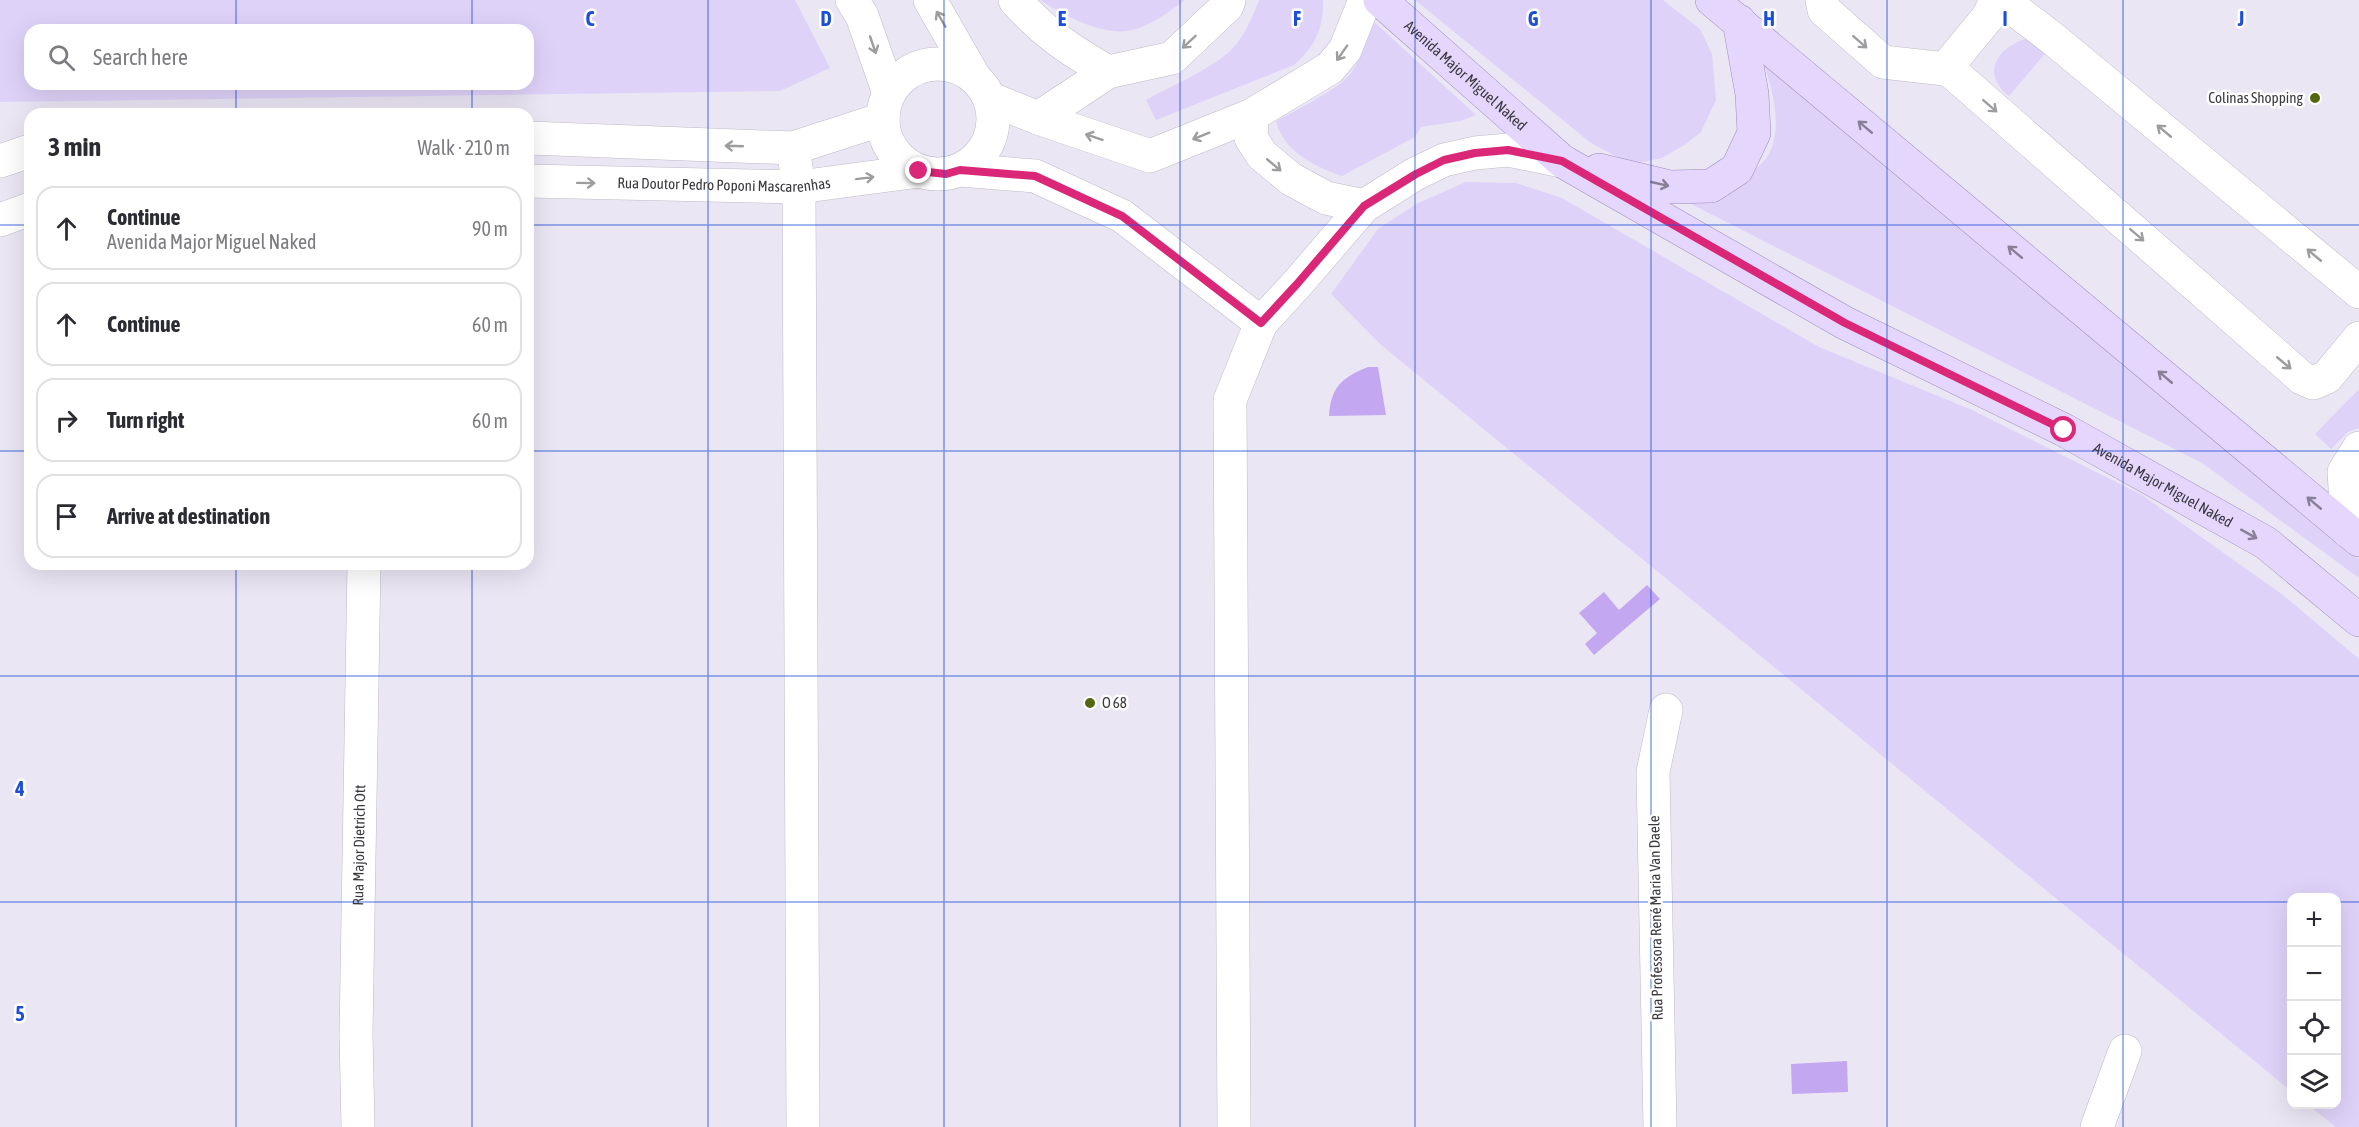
<!DOCTYPE html>
<meta charset="utf-8">
<style>
body{margin:0;font-family:"Asap Condensed",sans-serif;background:#f7f7f7;color:#2b2b33}
.controls{position:absolute;right:18px;bottom:18px;display:grid;overflow:hidden;border-radius:12px;box-shadow:0 6px 24px #0002}
.controls button{width:54px;height:54px;display:grid;place-items:center;padding:0;border:0;border-bottom:2px solid #e1e1e2;background:#fff;color:#2b2b33;font:30px sans-serif}
.stop{position:absolute;width:18px;height:18px;margin:-14px;border:4px solid #db2777;border-radius:50%;background:#fff}
.stop.end{background:#db2777;border-color:#fff;box-shadow:0 2px 6px #0008}
.list{margin:0;padding:0;list-style:none}
h2{display:flex;justify-content:space-between;align-items:center;height:78px;margin:0;padding:0 24px;font-size:26px}
h2 small{font-size:20px;font-weight:400;color:#7c7c81}
.list li{display:grid;grid-template-columns:39px 1fr auto;gap:18px;align-items:center;box-sizing:border-box;height:84px;margin:0 12px 12px;padding:0 12px;border:2px solid #e1e1e2;border-radius:18px}
.list b{display:block;font-size:22px;white-space:nowrap}
.list p{margin:0;font-size:20px;white-space:nowrap;color:#7c7c81}
.list em{font-size:20px;font-style:normal;color:#7c7c81}
.icon{flex:none;width:33px;height:33px;fill:none;stroke:currentColor;stroke-width:2;stroke-linecap:round;stroke-linejoin:round}
.map{position:relative;flex:none;width:2359px;height:1127px;overflow:hidden}
.search{position:absolute;background:#fff;box-shadow:0 6px 24px #0002;left:24px;top:24px;width:510px;height:66px;display:flex;align-items:center;gap:15px;box-sizing:border-box;padding:0 21px;border-radius:18px;color:#7c7c81;font-size:22px}
.panel{position:absolute;background:#fff;box-shadow:0 6px 24px #0002;left:24px;top:108px;width:510px;height:462px;border-radius:18px}
.map>svg:first-child{display:block}
.green{fill:#dfd2f9;fill-rule:evenodd}
.water{fill:#c3a8f1}
.lines{fill:none;stroke-linecap:round;stroke-linejoin:round}
.minor-casing{stroke:#bfbac7;stroke-width:34}
.major-casing{stroke:#9e8ebb;stroke-width:34}
.minor{stroke:#fff;stroke-width:33}
.major{stroke:#e5d6fe;stroke-width:33}
.oneway{stroke:#9d9c9f}
.oneway2{stroke:#888095}
.route{stroke:#db2777;stroke-width:8}
.grid{fill:none;stroke:#1d4ed8;stroke-width:1.5;stroke-opacity:0.55}
.poi-dot{fill:#546610;stroke:#fff;stroke-width:2}
.labels{text-anchor:middle;stroke-width:5;stroke-linejoin:round;paint-order:stroke}
.street-label{font-size:15px;fill:#3b3a3f;stroke:#fff}
.poi-label{font-size:15px;fill:#3b3a3f;stroke:#fff;text-anchor:end}
.grid-label{font-size:20px;text-anchor:middle;font-weight:bold;fill:#1d4ed8;stroke:#fff;stroke-width:5;stroke-linejoin:round;paint-order:stroke}
</style>
<div class="map">
<svg width="2359" height="1127" viewBox="0 0 2359 1127">
<rect width="100%" height="100%" fill="#ebe6f4"/>
<path class="green" d="M0 0H795L830 68 780 91 0 102ZM30 30H528V84H30Z
M1040 0H1185C1170 11 1154 23 1137 29 1107 39 1065 16 1040 0Z
M1259 0H1323C1324 28 1315 47 1294 65L1156 120 1146 100C1171 86 1212 69 1232 49 1244 37 1253 16 1259 0Z
M1415 0H1663L1700 29 1712 54 1716 100 1701 132 1686 144 1662 158 1639 163 1621 159 1591 143Z
M1372 20 1476 115 1461 121 1421 127 1415 137 1342 176C1315 167 1283 151 1276 121 1296 110 1338 90 1351 73 1362 58 1367 38 1372 20Z
M2025 39 2038 41 2049 49 2009 96C1981 74 1996 49 2025 39Z
M1755 43 2359 559V578L2202 463 1681 199C1704 189 1731 182 1753 170 1794 146 1770 75 1755 43Z
M1466 182 1516 183 1562 198 1819 347 1972 410 2142 495 2283 595 2359 659V1127H2336L2308 1105 2336 1104V898H2292L2291 1091 1380 344 1331 294 1378 229 1416 204Z
M2359 389V428L2348 432 2331 449 2315 434Z"/>
<path class="water" d="M1368 367H1378L1386 415 1329 416C1331 387 1341 378 1368 367Z
M1647 585 1660 599 1594 655 1585 644 1597 633 1579 613 1604 592 1619 610Z
M1847 1061 1848 1092 1792 1094 1791 1064Z"/>
<g class="lines">
<g class="minor-casing">
<g id="minor">
<path d="M852 0 862 16 889 93"/>
<path d="M930 0 973 75"/>
<path d="M1015 0C1044 33 1070 50 1108 72"/>
<path d="M1822 0 1824 10 1883 62 1945 69 1953 73 2302 378 2313 383 2327 377 2359 338"/>
<path d="M2002 0 2052 38 2359 292"/>
<circle cx="938" cy="119" r="55"/>
<path d="M1945 69 1988 17 1996 0"/>
<path d="M991 99 1038 118 1150 156 1252 115 1330 68 1345 50 1365 0"/>
<path d="M1252 115 1251 138 1262 155 1291 179 1326 198 1364 206"/>
<path d="M1038 118 1108 72 1172 58 1227 6 1229 0"/>
<path d="M528 138 793 148 883 119"/>
<path d="M793 148 799 187 803 1127"/>
<path d="M0 161 30 151"/>
<path d="M960 170 1035 176 1122 216 1261 323"/>
<path id="s1" d="M528 181 799 187 919 171"/>
<path d="M0 220 30 209"/>
<path d="M2348 531 2344 472 2359 448"/>
<path id="s2" d="M358 1127 356 1034 364 564"/>
<path d="M1234 1127 1230 400 1261 323 1297 284 1364 206 1415 174 1444 160 1475 153 1508 150 1562 161"/>
<path d="M1660 1127 1653 772 1666 710"/>
<path d="M2097 1127 2125 1051"/>
</g>
</g>
<g class="major-casing">
<g id="major">
<path id="s3" d="M1380 0 1562 161 1845 323 2064 430 2266 543 2359 620"/>
<path d="M1712 0 2359 540"/>
<path d="M1599 170 1670 187 1711 186 1737 169 1754 133 1752 94 1739 21"/>
</g>
</g>
<use href="#minor" class="minor"/>
<use href="#major" class="major"/>
</g>
<defs><path id="oneway-shaft" d="M-6 0H5M1.5-3L5.5 0L1.5 3" fill="none" stroke-width="1.6" stroke-linecap="round" stroke-linejoin="round" transform="scale(1.5)"/></defs>
<g class="oneway">
<use href="#oneway-shaft" transform="translate(941 19) rotate(-120)"/>
<use href="#oneway-shaft" transform="translate(1189 42) rotate(137)"/>
<use href="#oneway-shaft" transform="translate(1860 42) rotate(41)"/>
<use href="#oneway-shaft" transform="translate(873 45) rotate(71)"/>
<use href="#oneway-shaft" transform="translate(1342 53) rotate(125)"/>
<use href="#oneway-shaft" transform="translate(1990 106) rotate(41)"/>
<use href="#oneway-shaft" transform="translate(2164 131) rotate(-140)"/>
<use href="#oneway-shaft" transform="translate(1201 136) rotate(158)"/>
<use href="#oneway-shaft" transform="translate(1094 137) rotate(-161)"/>
<use href="#oneway-shaft" transform="translate(734 146) rotate(-178)"/>
<use href="#oneway-shaft" transform="translate(1274 165) rotate(40)"/>
<use href="#oneway-shaft" transform="translate(865 178) rotate(-7)"/>
<use href="#oneway-shaft" transform="translate(586 183) rotate(1)"/>
<use href="#oneway-shaft" transform="translate(2137 235) rotate(41)"/>
<use href="#oneway-shaft" transform="translate(2314 255) rotate(-140)"/>
<use href="#oneway-shaft" transform="translate(2284 363) rotate(40)"/>
</g>
<g class="oneway2">
<use href="#oneway-shaft" transform="translate(1865 127) rotate(-140)"/>
<use href="#oneway-shaft" transform="translate(1660 184) rotate(13)"/>
<use href="#oneway-shaft" transform="translate(2015 252) rotate(-140)"/>
<use href="#oneway-shaft" transform="translate(2165 377) rotate(-140)"/>
<use href="#oneway-shaft" transform="translate(2314 503) rotate(-140)"/>
<use href="#oneway-shaft" transform="translate(2249 534) rotate(29)"/>
</g>
<g class="lines">
<path class="route" d="M919 171 946 174 960 170 1035 176 1122 216 1261 323 1297 284 1364 206 1416 174 1444 160 1475 153 1508 150 1562 161 1845 323 2064 430"/>
</g>
<path class="grid" d="M236 0V30M472 0V30M708 0V1127M944 0V1127M1180 0V1127M1415 0V1127M1651 0V1127M1887 0V1127M2123 0V1127M236 84V114M472 84V114M0 225H30M528 225H2359M0 451H30M528 451H2359M236 564V1127M472 564V1127M0 676H2359M0 902H2292M2336 902H2359"/>
<g class="poi-dot">
<circle cx="2315" cy="98" r="6"/>
<circle cx="1090" cy="703" r="6"/>
</g>
<g class="labels">
<g class="street-label">
<text dy="5" stroke="none"><textPath href="#s3" startOffset="114">Avenida Major Miguel Naked</textPath></text>
<text dy="5" stroke="none"><textPath href="#s1" startOffset="196">Rua Doutor Pedro Poponi Mascarenhas</textPath></text>
<text dy="5" stroke="none"><textPath href="#s3" startOffset="926">Avenida Major Miguel Naked</textPath></text>
<text dy="5" stroke="none"><textPath href="#s2" startOffset="282">Rua Major Dietrich Ott</textPath></text>
<text transform="translate(1656 918) rotate(-91)" y="5">Rua Professora René Maria Van Daele</text>
</g>
<g class="poi-label">
<text x="2303" y="103">Colinas Shopping</text>
<text x="1102" y="708" text-anchor="start">O 68</text>
</g>
</g>
<g class="grid-label">
<text x="590" y="26">C</text>
<text x="826" y="26">D</text>
<text x="1062" y="26">E</text>
<text x="1297" y="26">F</text>
<text x="1533" y="26">G</text>
<text x="1769" y="26">H</text>
<text x="2005" y="26">I</text>
<text x="2241" y="26">J</text>
<text x="20" y="796">4</text>
<text x="20" y="1021">5</text>
</g>
</svg>
<div class="controls">
<button>+</button>
<button>−</button>
<button><svg class="icon" aria-label="locate" viewBox="0 0 24 24"><circle cx="12" cy="12" r="6"/><path d="M12 2v4M12 18v4M2 12h4M18 12h4"/></svg></button>
<button><svg class="icon" aria-label="layers" viewBox="0 0 24 24"><path d="M12 4l9 5-9 5-9-5zM3 14l9 5 9-5"/></svg></button>
</div>
<div class="stop" style="left:2064px;top:430px"></div>
<div class="stop end" style="left:919px;top:171px"></div>
<div class="search"><svg class="icon" aria-label="search" viewBox="0 0 24 24"><circle cx="10" cy="10" r="6"/><path d="M15 15l6 6"/></svg>Search here</div>
<section class="panel">
<h2>3 min<small>Walk · 210 m</small></h2>
<ul class="list">
<li><svg class="icon" aria-label="ahead" viewBox="0 0 24 24"><path d="M12 20V5M6 11l6-6 6 6"/></svg><div><b>Continue</b><p>Avenida Major Miguel Naked</p></div><em>90 m</em></li>
<li><svg class="icon" aria-label="ahead" viewBox="0 0 24 24"><path d="M12 20V5M6 11l6-6 6 6"/></svg><div><b>Continue</b></div><em>60 m</em></li>
<li><svg class="icon" aria-label="right" viewBox="0 0 24 24"><path d="M7 20v-9h11M14 6l5 5-5 5"/></svg><div><b>Turn right</b></div><em>60 m</em></li>
<li><svg class="icon" aria-label="arrive" viewBox="0 0 24 24"><path d="M6 21V4h12l-3 4 3 4H6"/></svg><div><b>Arrive at destination</b></div></li>
</ul>
</section>
</div>
